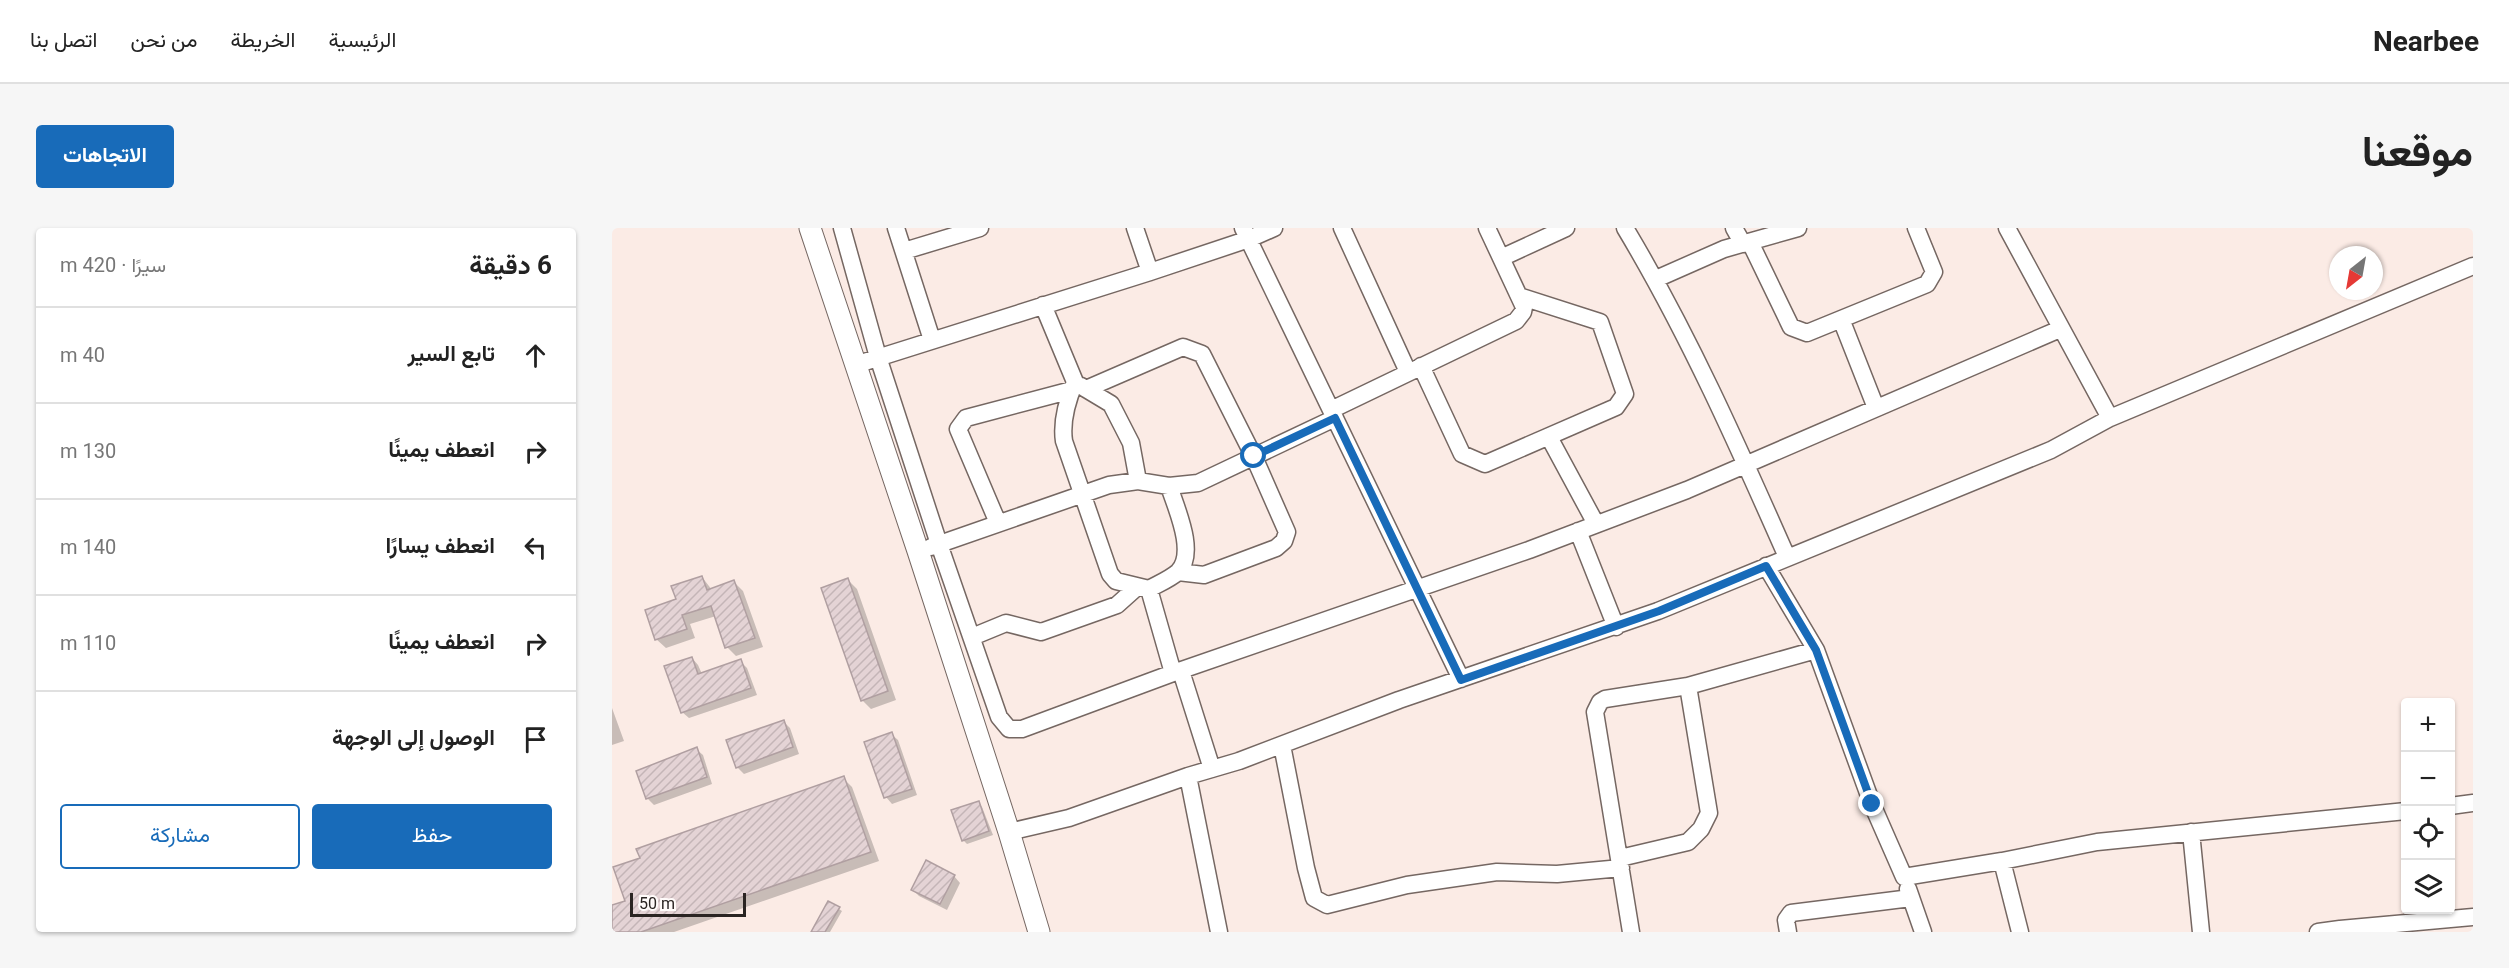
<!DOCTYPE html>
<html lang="ar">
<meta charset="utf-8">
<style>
body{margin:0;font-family:Roboto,Vazirmatn,sans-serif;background:#f6f6f6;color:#222;direction:rtl}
.controls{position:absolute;right:18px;bottom:18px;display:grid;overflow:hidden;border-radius:6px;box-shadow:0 2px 4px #0004}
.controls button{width:54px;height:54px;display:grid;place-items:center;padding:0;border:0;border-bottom:2px solid #e0e0e0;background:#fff;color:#222;font:30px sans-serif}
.compass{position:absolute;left:1717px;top:18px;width:54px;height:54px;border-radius:50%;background:#fff;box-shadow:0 2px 4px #0004;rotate:211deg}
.scale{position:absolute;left:18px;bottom:15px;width:116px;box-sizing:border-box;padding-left:6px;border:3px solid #2a2422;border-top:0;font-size:16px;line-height:21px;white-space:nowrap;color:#2a2422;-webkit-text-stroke:4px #fffbfa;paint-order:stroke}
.stop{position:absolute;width:18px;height:18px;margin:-14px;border:4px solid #186bb9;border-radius:50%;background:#fff}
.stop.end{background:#186bb9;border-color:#fff;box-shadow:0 2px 6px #0008}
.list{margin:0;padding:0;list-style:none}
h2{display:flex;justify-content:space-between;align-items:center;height:78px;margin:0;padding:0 24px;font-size:26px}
h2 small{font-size:20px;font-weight:400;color:#767676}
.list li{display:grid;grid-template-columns:39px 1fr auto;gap:18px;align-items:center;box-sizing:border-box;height:96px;padding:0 24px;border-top:2px solid #e0e0e0}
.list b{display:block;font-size:22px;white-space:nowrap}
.list em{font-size:20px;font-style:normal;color:#767676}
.actions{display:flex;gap:12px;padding:18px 24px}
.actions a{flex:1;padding:14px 0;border:2px solid #186bb9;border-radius:6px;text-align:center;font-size:21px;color:#186bb9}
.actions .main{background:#186bb9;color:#fff}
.icon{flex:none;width:33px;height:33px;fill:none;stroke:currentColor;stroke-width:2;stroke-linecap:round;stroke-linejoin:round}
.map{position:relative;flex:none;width:1861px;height:704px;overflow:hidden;direction:ltr;border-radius:6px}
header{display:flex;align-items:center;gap:36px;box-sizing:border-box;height:84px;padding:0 30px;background:#fff;border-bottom:2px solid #e0e0e0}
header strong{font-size:28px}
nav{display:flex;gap:33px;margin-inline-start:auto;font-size:21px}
.intro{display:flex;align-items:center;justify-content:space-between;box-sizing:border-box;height:144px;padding:0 36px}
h1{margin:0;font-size:42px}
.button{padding:15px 27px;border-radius:6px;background:#186bb9;color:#fff;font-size:21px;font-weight:700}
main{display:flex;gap:36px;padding:0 36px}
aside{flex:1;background:#fff;border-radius:6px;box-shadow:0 2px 4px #0004}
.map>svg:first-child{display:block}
.shadow{fill:#0003}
.building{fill:url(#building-hatch);stroke:#b09fa1;stroke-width:1.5}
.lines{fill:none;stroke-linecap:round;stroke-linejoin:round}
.minor-casing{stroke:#756762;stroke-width:19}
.tertiary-casing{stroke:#756762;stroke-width:23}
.minor{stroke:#fff;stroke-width:16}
.tertiary{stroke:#fff;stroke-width:21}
.route{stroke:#186bb9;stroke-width:8}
</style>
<header>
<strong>Nearbee</strong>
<nav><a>الرئيسية</a><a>الخريطة</a><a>من نحن</a><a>اتصل بنا</a></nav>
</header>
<div class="intro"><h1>موقعنا</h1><a class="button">الاتجاهات</a></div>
<main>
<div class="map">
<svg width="1861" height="704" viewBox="0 0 1861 704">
<defs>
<pattern id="building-hatch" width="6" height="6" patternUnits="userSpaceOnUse" patternTransform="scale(1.5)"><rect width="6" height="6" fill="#e4d3d5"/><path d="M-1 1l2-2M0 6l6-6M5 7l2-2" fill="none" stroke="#c4b5b7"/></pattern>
</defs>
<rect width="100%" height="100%" fill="#fbebe5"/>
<path class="shadow" d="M90 349 100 362 122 354 131 363 151 419 124 428 115 419 104 388 78 396 83 410 54 420 44 411 66 372Z
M236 352 245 361 284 472 259 481 250 472Z
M80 430 86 437 90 446 128 433 135 440 145 467 77 490 70 484Z
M0 480 12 513 0 517Z
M171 493 178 500 187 526 132 546 125 539Z
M279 506 286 512 305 567 280 576 274 569Z
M84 521 91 527 100 556 42 577 36 571 26 543Z
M231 550 240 559 267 633 62 704H0V679L15 674Z
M366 574 370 579 381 607 355 616 351 612Z
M342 648 348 655 335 682 307 668 300 661Z
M217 675 230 683 218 704H200Z"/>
<path class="building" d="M90 348 95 362 122 352 143 410 113 420 99 378 70 387 75 401 43 412 33 382 64 371 59 358Z
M236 350 276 463 249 473 209 360Z
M80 429 86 446 129 431 139 460 69 485 52 438Z
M172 492 181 519 124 540 114 512Z
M280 504 300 561 272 570 252 514Z
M85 519 95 549 34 571 24 543Z
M232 548 259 624 29 704H0V677L13 673 1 639 28 630 24 621Z
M367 573 377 603 350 613 339 582Z
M314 632 343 647 328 676 299 662Z
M216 673 228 679 213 704H199Z"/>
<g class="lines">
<g class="minor-casing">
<path id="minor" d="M230 0 266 129 327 316 387 489 397 501H410L561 445 917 322 1075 262 1448 101
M284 0 320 112
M523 0 538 44
M631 0 849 451
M730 0 796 144
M1013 0C1076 105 1126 218 1175 329
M1122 0 1131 16
M1395 0 1498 190
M1138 14 1179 99 1195 105 1315 56 1322 44 1304 0
M292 23 368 0
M889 30 954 0
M1044 51 1112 21 1186 0
M431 77 463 154C455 173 449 193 452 213L498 346 504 353 537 361C546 356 558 351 566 344 585 325 564 280 557 258
M1229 91 1264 180
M243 137 538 44 637 11 662 0
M809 138 850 226 873 236 1004 179 1013 166 988 94 907 68
M469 158 499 176 519 215 526 253
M474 161 571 119 590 126 642 229 675 304 672 313 664 320 592 347 566 344
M719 182 904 93 911 84 912 79 875 0
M937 209 984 296
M386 295 346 201 354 190 460 162
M966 303 1004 399
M319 319 497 257 526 253 557 258 586 255 723 190
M1154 338 1204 422 1260 576 1292 649 1390 633 1485 614 1794 583
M537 361 561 445
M360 409 394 395 429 404 505 377 524 360
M569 443 600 541
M670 517 694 640 702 670 715 677 795 657 885 644 945 646 1009 640
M576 548 607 704
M1838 578 1861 575
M397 604 457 590 576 548 627 533 787 472 1046 383 1439 222 1498 190 1861 38
M1579 604 1589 704
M1008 630 1076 614 1089 601 1097 585 1076 458
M1390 633 1408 704
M1296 661 1311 704
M1019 704 983 484 988 474 993 471 1076 458 1204 422
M1176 704 1174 692 1179 685 1299 670
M1706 704 1728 701
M1728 704V701L1861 689"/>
</g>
<g class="tertiary-casing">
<path id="tertiary" d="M198 0 306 323 397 604 427 704"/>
</g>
<use href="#minor" class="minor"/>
<use href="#tertiary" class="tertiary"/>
</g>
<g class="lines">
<path class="route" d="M642 228 723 190 849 452 1047 383 1154 338 1204 422 1260 576"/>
</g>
</svg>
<div class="controls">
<button>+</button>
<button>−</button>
<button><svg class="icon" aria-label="locate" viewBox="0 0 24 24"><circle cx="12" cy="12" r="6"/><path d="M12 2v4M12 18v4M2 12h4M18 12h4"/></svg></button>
<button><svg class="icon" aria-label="layers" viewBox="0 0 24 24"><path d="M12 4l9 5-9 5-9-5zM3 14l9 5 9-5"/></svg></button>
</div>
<svg class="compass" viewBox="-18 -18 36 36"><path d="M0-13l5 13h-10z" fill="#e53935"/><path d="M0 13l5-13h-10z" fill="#767676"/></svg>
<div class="scale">50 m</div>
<div class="stop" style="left:642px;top:228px"></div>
<div class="stop end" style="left:1260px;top:576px"></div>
</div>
<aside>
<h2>6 دقيقة<small>سيرًا · 420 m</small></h2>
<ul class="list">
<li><svg class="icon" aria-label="ahead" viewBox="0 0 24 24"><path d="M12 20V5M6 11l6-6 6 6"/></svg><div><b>تابع السير</b></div><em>40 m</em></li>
<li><svg class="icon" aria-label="right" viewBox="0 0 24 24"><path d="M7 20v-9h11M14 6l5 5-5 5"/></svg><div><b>انعطف يمينًا</b></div><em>130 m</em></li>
<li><svg class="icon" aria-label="left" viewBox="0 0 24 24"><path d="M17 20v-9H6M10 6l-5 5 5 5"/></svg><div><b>انعطف يسارًا</b></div><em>140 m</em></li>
<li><svg class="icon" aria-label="right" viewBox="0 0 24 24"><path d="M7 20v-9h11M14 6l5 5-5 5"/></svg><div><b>انعطف يمينًا</b></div><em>110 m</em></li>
<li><svg class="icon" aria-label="arrive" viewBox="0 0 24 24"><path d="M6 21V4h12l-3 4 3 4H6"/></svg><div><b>الوصول إلى الوجهة</b></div></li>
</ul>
<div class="actions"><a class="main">حفظ</a><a>مشاركة</a></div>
</aside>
</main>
